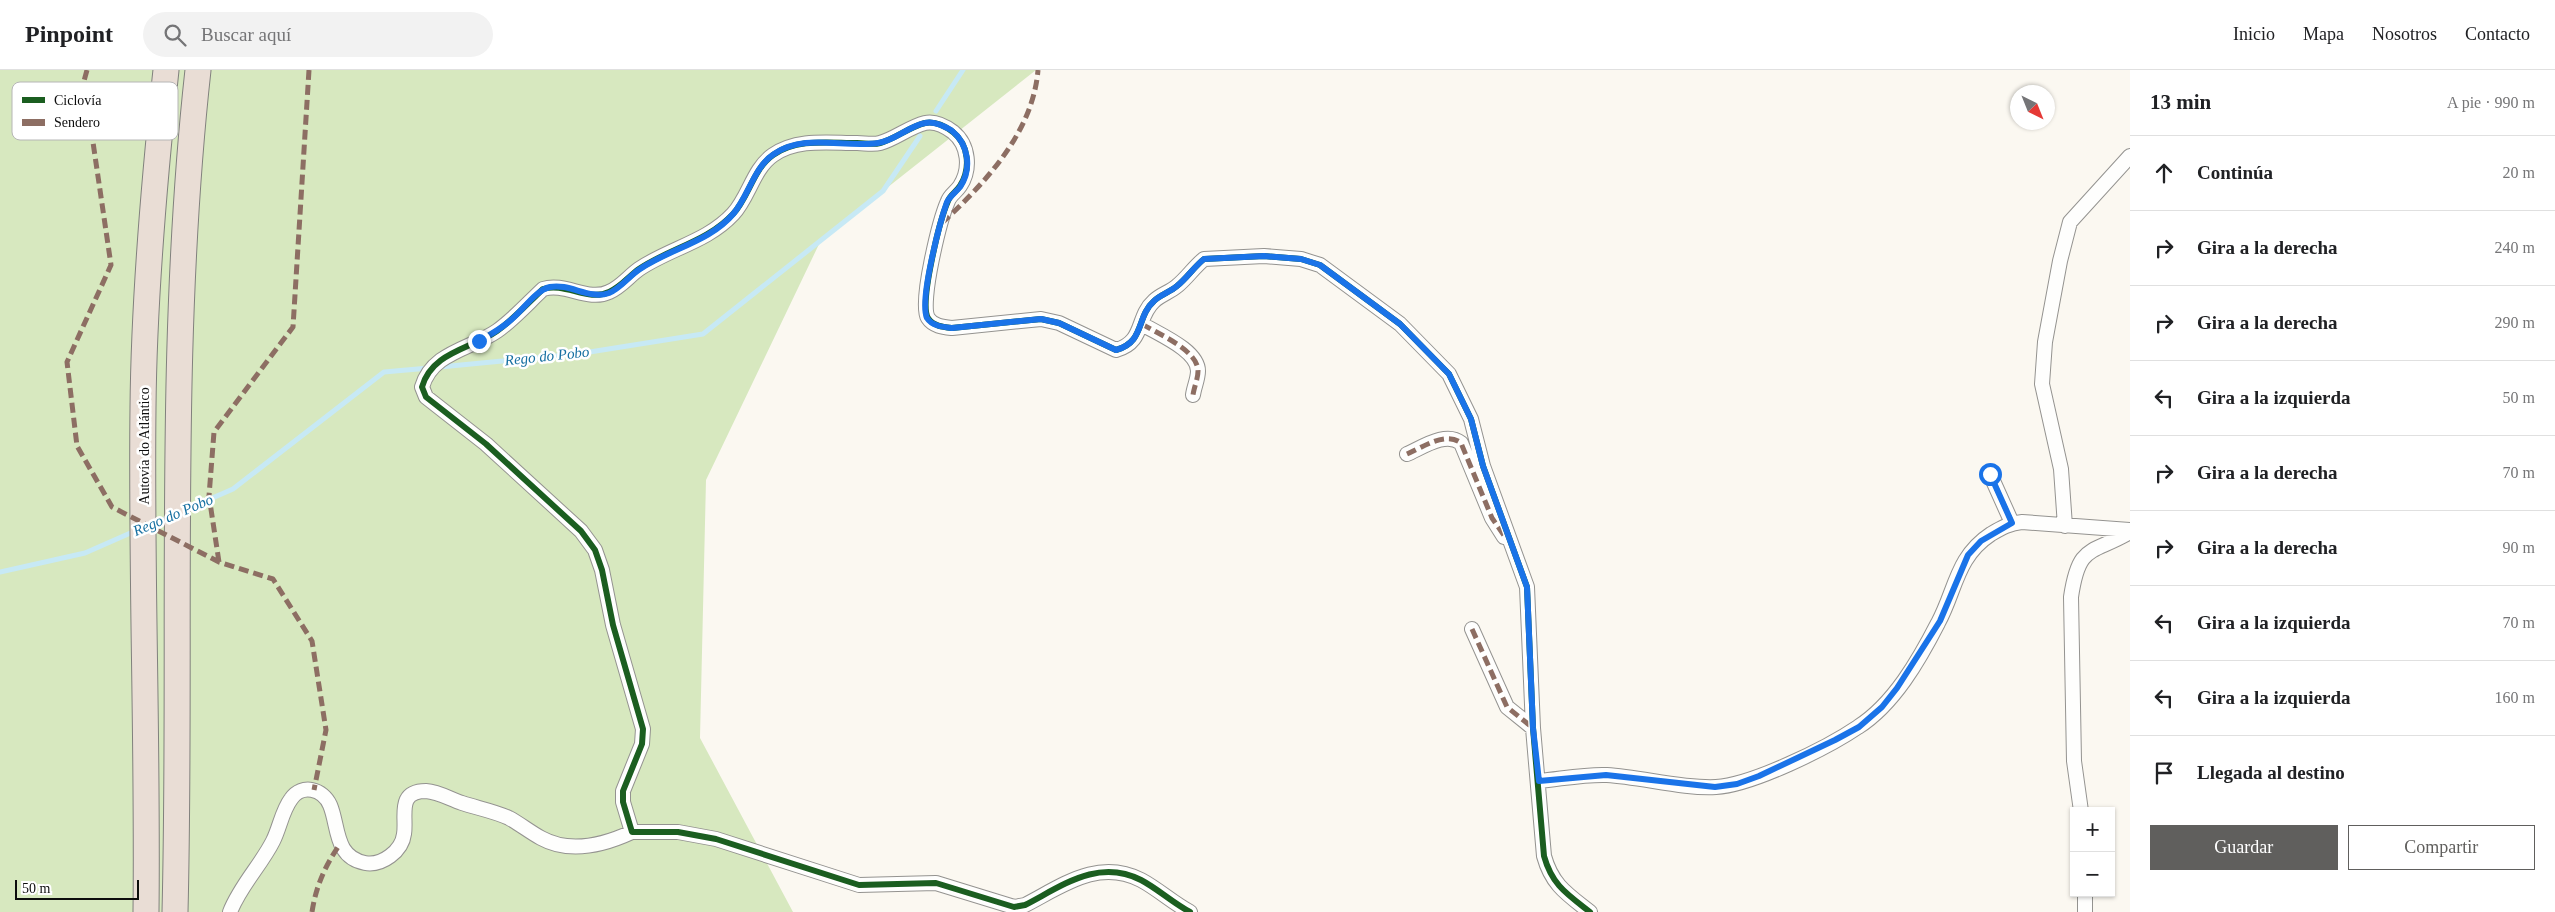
<!DOCTYPE html>
<html lang="es">
<meta charset="utf-8">
<style>
body{margin:0;font-family:"Times New Roman",serif;background:#f2f2f2;color:#202124}
.controls{position:absolute;right:15px;bottom:15px;display:grid;overflow:hidden;border-radius:0px;box-shadow:0 1px 4px #0004}
.controls button{width:45px;height:45px;display:grid;place-items:center;padding:0;border:0;border-bottom:1px solid #e0e0e0;background:#fff;color:#202124;font:25px sans-serif}
.compass{position:absolute;left:2010px;top:15px;width:45px;height:45px;border-radius:50%;background:#fff;box-shadow:0 1px 4px #0004;rotate:137deg}
.scale{position:absolute;left:15px;bottom:12px;width:124px;box-sizing:border-box;padding-left:5px;border:2px solid #0d0d0d;border-top:0;font-size:14px;line-height:18px;white-space:nowrap;color:#0d0d0d;-webkit-text-stroke:4px #fff;paint-order:stroke}
.stop{position:absolute;width:15px;height:15px;margin:-11px;border:4px solid #1a73e8;border-radius:50%;background:#fff}
.stop.end{background:#1a73e8;border-color:#fff;box-shadow:0 1px 5px #0008}
.list{margin:0;padding:0;list-style:none}
h2{display:flex;justify-content:space-between;align-items:center;height:65px;margin:0;padding:0 20px;font-size:21px}
h2 small{font-size:16px;font-weight:400;color:#757577}
.list li{display:grid;grid-template-columns:32px 1fr auto;gap:15px;align-items:center;box-sizing:border-box;height:75px;padding:0 20px;border-top:1px solid #e0e0e0}
.list b{display:block;font-size:19px;white-space:nowrap}
.list em{font-size:16px;font-style:normal;color:#757577}
.actions{display:flex;gap:10px;padding:15px 20px}
.actions a{flex:1;padding:11px 0;border:1px solid #605f5d;border-radius:0px;text-align:center;font-size:18px;color:#605f5d}
.actions .main{background:#605f5d;color:#fff}
.icon{flex:none;width:28px;height:28px;fill:none;stroke:currentColor;stroke-width:2;stroke-linecap:round;stroke-linejoin:round}
.map{position:relative;flex:none;width:2130px;height:842px;overflow:hidden}
header{display:flex;align-items:center;gap:30px;box-sizing:border-box;height:70px;padding:0 25px;background:#fff;border-bottom:1px solid #e0e0e0}
header strong{font-size:24px}
nav{display:flex;gap:28px;margin-inline-start:auto;font-size:18px}
.search{width:350px;height:45px;background:#f2f2f2;display:flex;align-items:center;gap:12px;box-sizing:border-box;padding:0 18px;border-radius:28px;color:#757577;font-size:19px}
main{display:flex}
aside{flex:1;background:#fff}
.map>svg:first-child{display:block}
.forest{fill:#d7e8bf}
.lines{fill:none;stroke-linecap:round;stroke-linejoin:round}
.stream{stroke:#c7e9f5;stroke-width:5}
.minor-casing{stroke:#949390;stroke-width:16}
.motorway-casing{stroke:#81807d;stroke-width:27}
.minor{stroke:#fefefd;stroke-width:14}
.motorway{stroke:#e9ddd5;stroke-width:25}
.quiet{stroke:#8d6e63;stroke-width:5;stroke-dasharray:10 5;stroke-linecap:butt}
.cycleway-casing{stroke:#fff;stroke-width:9}
.cycleway{stroke:#1b5e20;stroke-width:6}
.route{stroke:#1a73e8;stroke-width:6}
.labels{text-anchor:middle;stroke-width:5;stroke-linejoin:round;paint-order:stroke}
.street-label{font-size:14px;fill:#0d0d0d;stroke:#fff}
.water-label{font-size:15px;font-style:italic;fill:#156fa1;stroke:#fff}
.key{fill:#fff;stroke:#b6b6b6;stroke-width:1}
.key-label{font-size:14px;fill:#0d0d0d}
</style>
<header>
<strong>Pinpoint</strong>
<div class="search"><svg class="icon" aria-label="search" viewBox="0 0 24 24"><circle cx="10" cy="10" r="6"/><path d="M15 15l6 6"/></svg>Buscar aquí</div>
<nav><a>Inicio</a><a>Mapa</a><a>Nosotros</a><a>Contacto</a></nav>
</header>
<main>
<div class="map">
<svg width="2130" height="842" viewBox="0 0 2130 842">
<rect width="100%" height="100%" fill="#fbf8f1"/>
<path class="forest" d="M0 0H1036L821 170 706 410 700 668 793 842H0Z"/>
<g class="lines">
<path class="stream" d="M936 41 963 0
M440 297 577 284 703 264 883 121 920 66
M185 440 233 419 384 302 429 298
M150 455 170 447
M0 502 85 483 135 461"/>
<g class="minor-casing">
<path id="minor" d="M1142 254C1158 264 1198 280 1198 301 1198 309 1194 317 1193 325
M1407 384C1423 377 1446 361 1461 373L1492 448 1504 467
M1990 404 2012 453
M2065 456 2061 399 2042 314 2045 272 2060 191 2070 152 2130 86
M1472 559 1507 637 1533 658
M1539 711C1561 709 1585 704 1607 705 1641 707 1684 719 1716 717 1752 715 1827 678 1858 657 1894 634 1919 590 1938 553 1956 520 1956 487 1991 464 2001 458 2010 453 2022 452L2130 460
M2081 741 2074 691 2071 527C2079 473 2091 485 2130 462
M2085 823V842
M230 842C240 816 261 795 273 771 280 757 282 741 291 729 302 713 323 719 330 735 339 756 334 787 365 793 382 796 402 781 404 764 407 747 396 721 426 721 439 722 450 729 462 733 477 738 494 741 509 748 520 754 530 762 541 768 570 784 604 775 632 762
M1190 842C1173 833 1158 819 1141 810 1098 788 1062 816 1025 835L1014 837 936 813 859 815 716 769 678 762H632L623 732V721L642 674 643 659 613 555 602 500 595 480 581 461 486 374 426 327 422 317C432 282 471 279 497 261 514 249 528 233 543 219 565 212 588 232 609 222 621 217 629 206 639 199 670 178 707 172 733 144 749 127 753 99 773 85 797 68 829 73 857 73 864 73 873 75 880 73 895 69 909 57 925 53 934 51 945 56 953 62 969 75 971 99 960 116 956 122 950 125 948 131 940 149 919 233 928 248 933 256 943 257 952 258L1041 249 1059 253 1116 280C1145 272 1136 247 1154 231 1160 225 1170 222 1177 216 1187 208 1194 197 1204 189L1264 186 1301 189 1320 195 1400 254 1449 304 1471 349 1483 396 1527 517 1533 658 1544 786C1552 815 1567 824 1590 842"/>
</g>
<g class="motorway-casing">
<path id="motorway" d="M146 842C148 674 141 506 143 338 144 226 154 112 166 0
M175 842C182 561 167 280 198 0"/>
</g>
<use href="#minor" class="minor"/>
<use href="#motorway" class="motorway"/>
<path class="quiet" d="M87 0 84 11 111 195 67 292 77 376 112 437 219 492 273 509 312 571 326 660 314 720
M942 153C986 112 1033 62 1038 0
M1142 254C1158 264 1198 280 1198 301 1198 309 1194 317 1193 325
M1407 384C1423 377 1446 361 1461 373L1492 448 1505 467
M1990 404 2012 453
M219 492 209 426 214 362 293 257 309 0
M1472 559 1507 637 1533 658
M312 842C316 816 325 796 340 774"/>
<g class="cycleway-casing">
<path id="cycleway" d="M1190 842C1173 833 1158 819 1141 810 1098 788 1062 816 1025 835L1014 837 936 813 859 815 716 769 678 762H632L623 732V721L642 674 643 659 613 555 602 500 595 480 581 461 486 374 426 327 422 317C432 282 471 279 497 261 514 249 528 233 543 219 565 212 588 232 609 222 621 217 629 206 639 199 670 178 707 172 733 144 749 127 753 99 773 85 797 68 829 73 857 73 864 73 873 75 880 73 895 69 909 57 925 53 934 51 945 56 953 62 969 75 971 99 960 116 956 122 950 125 948 131 940 149 919 233 928 248 933 256 943 257 952 258L1041 249 1059 253 1116 280C1145 272 1136 247 1154 231 1160 225 1170 222 1177 216 1187 208 1194 197 1204 189L1264 186 1301 189 1320 195 1400 254 1449 304 1471 349 1483 396 1527 517 1533 658 1544 786C1552 815 1567 824 1590 842"/>
</g>
<use href="#cycleway" class="cycleway"/>
</g>
<g class="lines">
<path class="route" d="M479 271C490 265 502 258 512 249 523 240 536 220 550 217 570 213 589 230 609 223 621 218 629 206 640 199 671 178 710 172 734 143 749 125 754 97 774 84 805 63 843 78 878 73 894 71 909 56 925 53 933 51 944 56 951 60 969 74 972 99 960 117 956 122 950 126 947 132 940 152 919 230 927 248 932 256 943 257 952 258L1041 249 1059 253 1116 280C1145 272 1136 247 1154 231 1160 225 1170 222 1177 216 1187 208 1194 197 1204 189L1264 186 1301 189 1320 195 1400 254 1449 304 1471 349 1483 396 1527 517 1533 658 1539 711 1606 705 1715 717 1737 714 1759 706 1835 670 1859 657 1882 637 1897 618 1940 551 1968 485 1981 471 2012 453 1990 404"/>
</g>
<g class="labels">
<g class="street-label">
<text transform="translate(144 376) rotate(-90)" y="5">Autovía do Atlántico</text>
</g>
<g class="water-label">
<text transform="translate(547 286) rotate(-6)" y="5">Rego do Pobo</text>
<text transform="translate(173 445) rotate(-23)" y="5">Rego do Pobo</text>
</g>
</g>
<rect x="12" y="12" width="166" height="58" rx="8" class="key"/>
<rect x="22" y="27" width="23" height="6" fill="#1b5e20"/>
<rect x="22" y="49" width="23" height="7" fill="#8d6e63"/>
<g class="key-label">
<text x="54" y="35">Ciclovía</text>
<text x="54" y="57">Sendero</text>
</g>
</svg>
<div class="controls">
<button>+</button>
<button>−</button>
</div>
<svg class="compass" viewBox="-18 -18 36 36"><path d="M0-13l5 13h-10z" fill="#e53935"/><path d="M0 13l5-13h-10z" fill="#757577"/></svg>
<div class="scale">50 m</div>
<div class="stop" style="left:1990px;top:404px"></div>
<div class="stop end" style="left:479px;top:271px"></div>
</div>
<aside>
<h2>13 min<small>A pie · 990 m</small></h2>
<ul class="list">
<li><svg class="icon" aria-label="ahead" viewBox="0 0 24 24"><path d="M12 20V5M6 11l6-6 6 6"/></svg><div><b>Continúa</b></div><em>20 m</em></li>
<li><svg class="icon" aria-label="right" viewBox="0 0 24 24"><path d="M7 20v-9h11M14 6l5 5-5 5"/></svg><div><b>Gira a la derecha</b></div><em>240 m</em></li>
<li><svg class="icon" aria-label="right" viewBox="0 0 24 24"><path d="M7 20v-9h11M14 6l5 5-5 5"/></svg><div><b>Gira a la derecha</b></div><em>290 m</em></li>
<li><svg class="icon" aria-label="left" viewBox="0 0 24 24"><path d="M17 20v-9H6M10 6l-5 5 5 5"/></svg><div><b>Gira a la izquierda</b></div><em>50 m</em></li>
<li><svg class="icon" aria-label="right" viewBox="0 0 24 24"><path d="M7 20v-9h11M14 6l5 5-5 5"/></svg><div><b>Gira a la derecha</b></div><em>70 m</em></li>
<li><svg class="icon" aria-label="right" viewBox="0 0 24 24"><path d="M7 20v-9h11M14 6l5 5-5 5"/></svg><div><b>Gira a la derecha</b></div><em>90 m</em></li>
<li><svg class="icon" aria-label="left" viewBox="0 0 24 24"><path d="M17 20v-9H6M10 6l-5 5 5 5"/></svg><div><b>Gira a la izquierda</b></div><em>70 m</em></li>
<li><svg class="icon" aria-label="left" viewBox="0 0 24 24"><path d="M17 20v-9H6M10 6l-5 5 5 5"/></svg><div><b>Gira a la izquierda</b></div><em>160 m</em></li>
<li><svg class="icon" aria-label="arrive" viewBox="0 0 24 24"><path d="M6 21V4h12l-3 4 3 4H6"/></svg><div><b>Llegada al destino</b></div></li>
</ul>
<div class="actions"><a class="main">Guardar</a><a>Compartir</a></div>
</aside>
</main>
